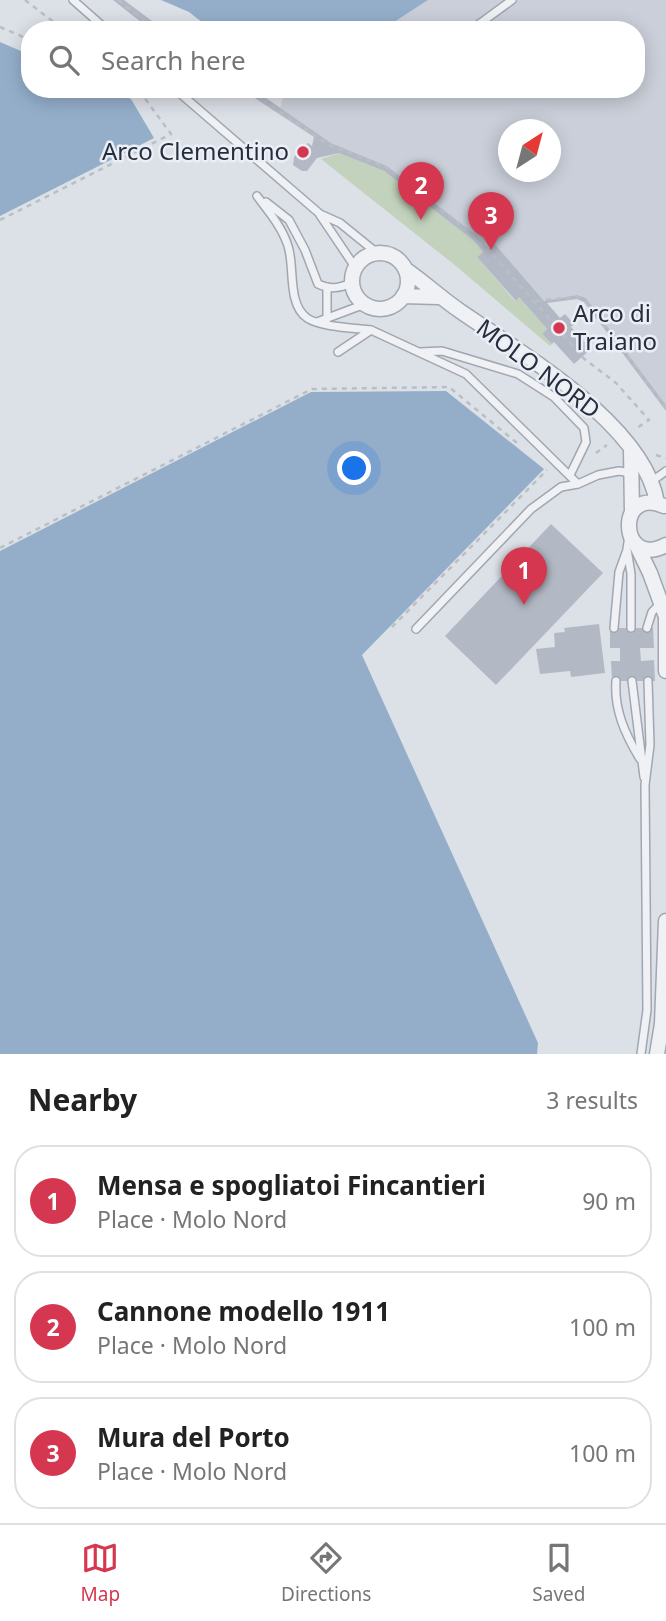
<!DOCTYPE html>
<meta charset="utf-8">
<style>
body{margin:0;font-family:"Noto Sans",sans-serif;background:#f2f2f2;color:#222}
.compass{position:absolute;left:498px;top:119px;width:63px;height:63px;border-radius:50%;background:#fff;box-shadow:0 4px 18px #0003;rotate:36deg}
.you{position:absolute;left:355px;top:469px;width:24px;height:24px;margin:-18px;border:5px solid #fff;border-radius:50%;background:#1a73e8;box-shadow:0 0 0 10px #1a73e833}
.badge{display:grid;place-items:center;width:46px;height:46px;border-radius:50%;background:#d63750;color:#fff;font-size:23px;font-weight:700}
.pin{position:absolute;translate:-50% -58px;filter:drop-shadow(0 2px 4px #0008)}
.pin::after{content:'';position:absolute;top:37px;width:24px;height:21px;background:inherit;clip-path:polygon(0 0,100% 0,50% 100%)}
.list{margin:0;padding:0;list-style:none}
h2{display:flex;justify-content:space-between;align-items:center;height:91px;margin:0;padding:0 28px;font-size:30px}
h2 small{font-size:23px;font-weight:400;color:#767676}
.list li{display:grid;grid-template-columns:46px 1fr auto;gap:21px;align-items:center;box-sizing:border-box;height:112px;margin:0 14px 14px;padding:0 14px;border:2px solid #e0e0e0;border-radius:28px}
.list b{display:block;font-size:26px;white-space:nowrap}
.list p{margin:0;font-size:23px;white-space:nowrap;color:#767676}
.list em{font-size:23px;font-style:normal;color:#767676}
.icon{flex:none;width:38px;height:38px;fill:none;stroke:currentColor;stroke-width:2;stroke-linecap:round;stroke-linejoin:round}
.map{position:relative;flex:none;width:666px;height:1054px;overflow:hidden}
.search{position:absolute;background:#fff;box-shadow:0 4px 18px #0003;left:21px;right:21px;top:21px;height:77px;display:flex;align-items:center;gap:18px;box-sizing:border-box;padding:0 24px;border-radius:28px;color:#767676;font-size:26px}
.sheet{height:469px;background:#fff}
nav{display:flex;justify-content:space-around;align-items:center;box-sizing:border-box;height:98px;border-top:2px solid #e0e0e0;background:#fff;font-size:19px;color:#767676}
nav a{display:grid;justify-items:center;gap:4px}
nav .on{color:#d63750}
.map>svg:first-child{display:block}
.built{fill:#cacfd9;fill-rule:evenodd}
.green{fill:#c2d2bc}
.water{fill:#94aeca}
.building{fill:#b3b9c4}
.lines{fill:none;stroke-linecap:round;stroke-linejoin:round}
.lane-casing{stroke:#a1a7b1;stroke-width:10}
.street-casing{stroke:#a1a7b1;stroke-width:17}
.path{stroke:#babec5;stroke-width:2.5;stroke-dasharray:5 5;stroke-linecap:butt}
.lane{stroke:#eff1f5;stroke-width:7}
.street{stroke:#eff1f5;stroke-width:14}
.poi-dot{fill:#d63750;stroke:#ebeff5;stroke-width:2.5}
.labels{text-anchor:middle;stroke-width:5;stroke-linejoin:round;paint-order:stroke}
.poi-label{font-size:24px;fill:#252e3e;stroke:#ebeff5;text-anchor:end}
.street-label{font-size:24px;fill:#252e3e;stroke:#ebeff5}
</style>
<div class="map">
<svg width="666" height="1054" viewBox="0 0 666 1054">
<rect width="100%" height="100%" fill="#dce0e7"/>
<path class="built" d="M428 0H666V405L586 298 577 295 544 301 494 243 488 249 477 236 387 166 331 143 280 108 286 89H636V30H382ZM508 130H550V172H508Z"/>
<path class="green" d="M339 153 384 171 474 241 483 252 477 257 515 301 519 297 547 329 542 334 552 344 550 346 456 266 321 159Z"/>
<path class="water" d="M161 0H428L382 30H212L189 12Z
M0 42 30 55V89H108L131 99 154 138 0 216Z
M446 391 544 469 362 655 538 1043 537 1054H0V551L311 392Z"/>
<path class="building" d="M113 0H124L164 30H151Z
M241 89H253L331 143 387 166 477 236 488 249 494 243 544 301 577 295 586 298 666 405V411L584 302 577 299 547 303 560 318 565 314 574 324 571 327 591 349 574 364 554 342 552 344 542 334 547 329 519 297 516 301 477 257 483 252 474 241 384 171 339 153 317 158 307 171H302L293 165 294 157 301 147 308 143 312 146 314 137Z
M551 524 603 573 496 685 445 636Z
M599 624 605 673 571 677 570 671 540 674 536 649 555 647 554 633 565 632 564 628Z
M610 628H653L654 648H640L641 661 654 660 655 681H612L611 661H620V648H610Z"/>
<g class="lines">
<g class="lane-casing">
<path id="lane" d="M73 0 107 30
M471 30 512 0
M175 89 320 214 340 223 377 253
M257 196C269 212 282 227 288 246 295 267 287 304 307 318 320 327 355 328 371 330L338 352
M266 202 289 220 305 250 318 284C331 290 339 288 352 283
M320 215 355 267
M327 319V289
M317 322 365 304
M371 330 466 374 578 484
M420 352 442 351 518 374 554 397 584 428 586 442 570 475
M652 481 666 471
M629 536 627 549 631 574V628
M614 628 619 572 627 550
M647 628 652 612 661 603
M416 629 531 509 561 487 578 484 598 475 619 471 631 473
M616 681C614 710 625 734 640 759
M632 681 644 777
M641 1054 647 1010 645 785 650 745 648 681"/>
</g>
<g class="street-casing">
<path id="street" d="M352 281a28 28 0 1 1 56 0a28 28 0 1 1-56 0Z
M405 269C424 282 441 298 460 311 522 354 645 425 657 503
M403 296 439 297
M631 449 632 512
M664 506C615 485 619 570 666 545
M636 544 650 573 665 614
M666 606V671
M657 1054 662 1024 666 921"/>
</g>
<path class="path" d="M25 0 64 30
M118 0 156 30
M0 27 30 40
M246 89 329 145 386 167 477 237 554 324
M0 220 171 134 138 89
M388 246 400 254
M536 301 577 297 585 300 666 408
M563 334 582 357 616 383 649 420 634 430
M596 453 607 445
M656 455 666 458
M0 548 312 389 449 387 517 443
M392 627 547 470"/>
<use href="#lane" class="lane"/>
<use href="#street" class="street"/>
</g>
<g class="poi-dot">
<circle cx="303" cy="152" r="7"/>
<circle cx="559" cy="328" r="7"/>
</g>
<g class="labels">
<g class="poi-label">
<text x="289" y="160">Arco Clementino</text>
<text x="573" y="322" text-anchor="start">Arco di<tspan x="573" dy="28">Traiano</tspan></text>
</g>
<g class="street-label">
<text transform="translate(538 369) rotate(37)" y="8">MOLO NORD</text>
</g>
</g>
</svg>
<svg class="compass" viewBox="-18 -18 36 36"><path d="M0-13l5 13h-10z" fill="#e53935"/><path d="M0 13l5-13h-10z" fill="#767676"/></svg>
<div class="you"></div>
<div class="pin badge" style="left:524px;top:605px">1</div>
<div class="pin badge" style="left:421px;top:220px">2</div>
<div class="pin badge" style="left:491px;top:250px">3</div>
<div class="search"><svg class="icon" aria-label="search" viewBox="0 0 24 24"><circle cx="10" cy="10" r="6"/><path d="M15 15l6 6"/></svg>Search here</div>
</div>
<section class="sheet">
<h2>Nearby<small>3 results</small></h2>
<ul class="list">
<li><span class="badge">1</span><div><b>Mensa e spogliatoi Fincantieri</b><p>Place · Molo Nord</p></div><em>90 m</em></li>
<li><span class="badge">2</span><div><b>Cannone modello 1911</b><p>Place · Molo Nord</p></div><em>100 m</em></li>
<li><span class="badge">3</span><div><b>Mura del Porto</b><p>Place · Molo Nord</p></div><em>100 m</em></li>
</ul>
</section>
<nav>
<a class="on"><svg class="icon" aria-label="map" viewBox="0 0 24 24"><path d="M3 6l6-2 6 2 6-2v14l-6 2-6-2-6 2zM9 4v14M15 6v14"/></svg>Map</a>
<a><svg class="icon" aria-label="directions" viewBox="0 0 24 24"><path d="M12 3l9 9-9 9-9-9zM9 14v-3h6M13 9l2 2-2 2"/></svg>Directions</a>
<a><svg class="icon" aria-label="saved" viewBox="0 0 24 24"><path d="M7 4h10v16l-5-4-5 4z"/></svg>Saved</a>
</nav>
